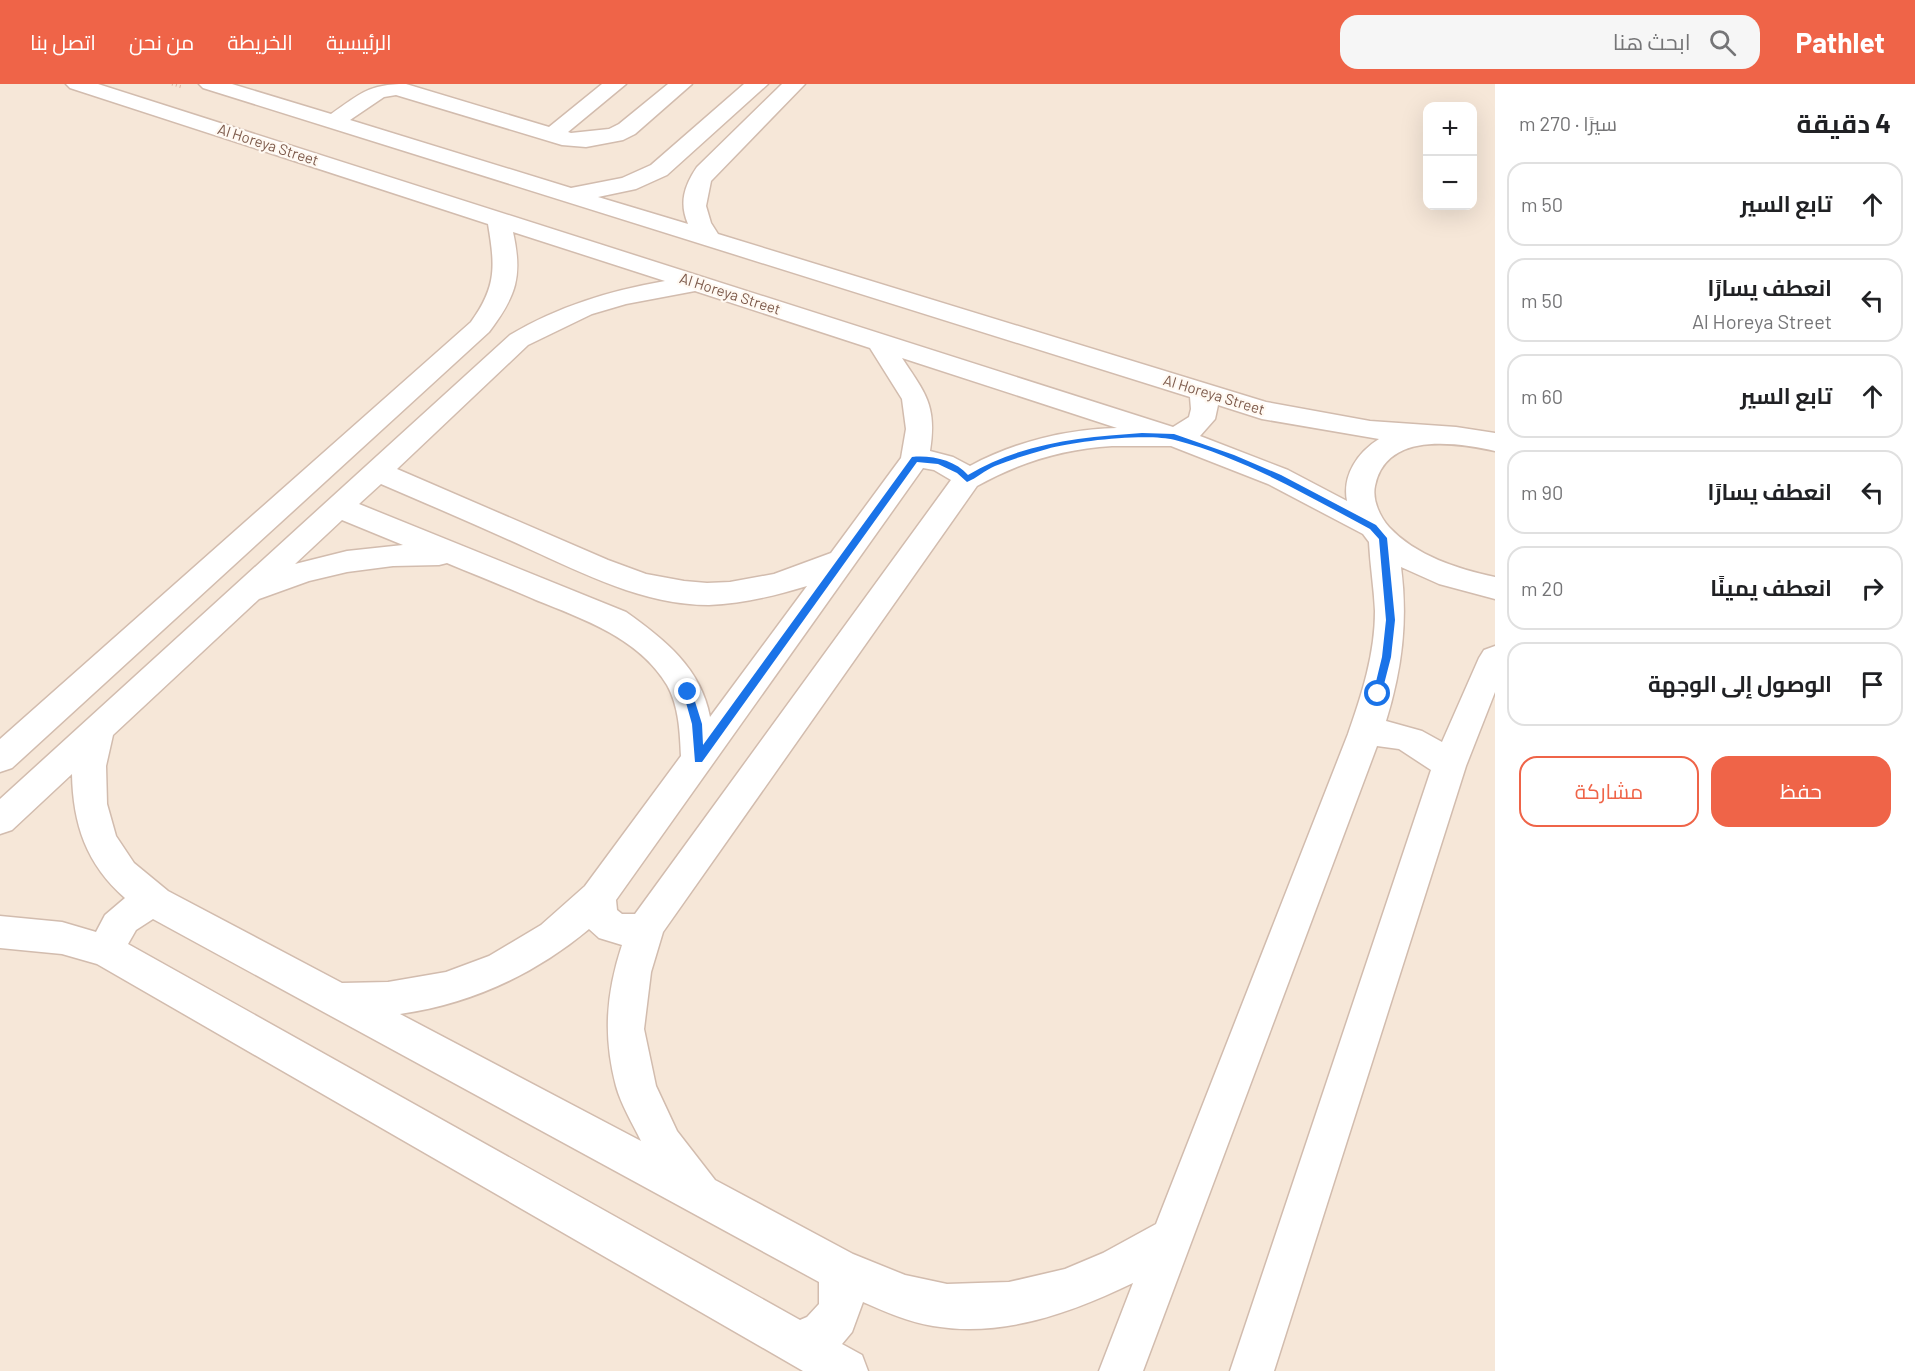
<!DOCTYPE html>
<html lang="ar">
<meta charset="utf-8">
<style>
body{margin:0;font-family:Barlow,Cairo,sans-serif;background:#f6f6f6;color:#202124;direction:rtl}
.controls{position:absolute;right:18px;top:18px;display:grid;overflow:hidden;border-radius:12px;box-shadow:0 6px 24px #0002}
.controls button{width:54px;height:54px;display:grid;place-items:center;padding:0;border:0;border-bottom:2px solid #e0e0e0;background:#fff;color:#202124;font:30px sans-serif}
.stop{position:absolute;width:18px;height:18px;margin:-14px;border:4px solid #1a73e8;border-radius:50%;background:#fff}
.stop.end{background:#1a73e8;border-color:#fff;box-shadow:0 2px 6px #0008}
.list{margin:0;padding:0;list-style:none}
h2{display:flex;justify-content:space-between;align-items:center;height:78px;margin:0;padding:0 24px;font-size:26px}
h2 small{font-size:20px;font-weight:400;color:#757577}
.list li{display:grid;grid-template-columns:39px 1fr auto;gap:18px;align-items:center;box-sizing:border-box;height:84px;margin:0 12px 12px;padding:0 12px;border:2px solid #e0e0e0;border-radius:18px}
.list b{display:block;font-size:22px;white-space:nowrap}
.list p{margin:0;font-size:20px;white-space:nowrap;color:#757577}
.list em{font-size:20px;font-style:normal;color:#757577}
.actions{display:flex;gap:12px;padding:18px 24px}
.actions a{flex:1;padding:14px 0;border:2px solid #ef6448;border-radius:18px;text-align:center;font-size:21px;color:#ef6448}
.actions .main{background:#ef6448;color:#fff}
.icon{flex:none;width:33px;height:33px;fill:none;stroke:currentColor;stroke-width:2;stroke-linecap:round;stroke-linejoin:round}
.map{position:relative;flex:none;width:1495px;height:1287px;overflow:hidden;direction:ltr}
header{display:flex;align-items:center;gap:36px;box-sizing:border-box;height:84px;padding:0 30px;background:#ef6448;color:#fff}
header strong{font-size:28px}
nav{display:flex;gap:33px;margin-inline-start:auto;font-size:21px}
.search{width:420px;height:54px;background:#f6f6f6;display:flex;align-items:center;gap:15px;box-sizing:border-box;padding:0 21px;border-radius:18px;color:#757577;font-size:22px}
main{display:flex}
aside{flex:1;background:#fff}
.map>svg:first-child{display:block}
.residential{fill:#f6e7d8;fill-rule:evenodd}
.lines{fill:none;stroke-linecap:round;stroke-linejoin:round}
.minor-casing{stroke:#d2bcae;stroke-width:3}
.path{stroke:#dcb5a2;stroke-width:3;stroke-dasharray:1 3;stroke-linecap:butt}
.minor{fill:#fff;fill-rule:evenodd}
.route{fill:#1a73e8}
.labels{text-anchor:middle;stroke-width:4.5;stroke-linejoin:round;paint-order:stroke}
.far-street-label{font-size:15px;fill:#7c594a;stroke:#fff9f2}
</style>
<header>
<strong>Pathlet</strong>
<div class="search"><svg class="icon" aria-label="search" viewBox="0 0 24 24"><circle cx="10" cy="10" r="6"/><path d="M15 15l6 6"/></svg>ابحث هنا</div>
<nav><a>الرئيسية</a><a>الخريطة</a><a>من نحن</a><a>اتصل بنا</a></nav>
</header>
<main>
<aside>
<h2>4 دقيقة<small>سيرًا · 270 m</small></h2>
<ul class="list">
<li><svg class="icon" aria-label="ahead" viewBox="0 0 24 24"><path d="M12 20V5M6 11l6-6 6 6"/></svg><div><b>تابع السير</b></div><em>50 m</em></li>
<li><svg class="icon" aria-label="left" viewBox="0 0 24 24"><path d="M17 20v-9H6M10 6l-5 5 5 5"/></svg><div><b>انعطف يسارًا</b><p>Al Horeya Street</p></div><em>50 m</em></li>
<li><svg class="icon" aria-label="ahead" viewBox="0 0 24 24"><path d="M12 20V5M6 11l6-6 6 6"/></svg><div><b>تابع السير</b></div><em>60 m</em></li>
<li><svg class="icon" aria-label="left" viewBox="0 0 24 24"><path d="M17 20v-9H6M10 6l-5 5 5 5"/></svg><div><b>انعطف يسارًا</b></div><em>90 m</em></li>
<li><svg class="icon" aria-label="right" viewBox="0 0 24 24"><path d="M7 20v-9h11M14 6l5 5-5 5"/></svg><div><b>انعطف يمينًا</b></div><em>20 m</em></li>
<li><svg class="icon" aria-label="arrive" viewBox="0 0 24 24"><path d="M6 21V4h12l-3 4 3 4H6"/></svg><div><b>الوصول إلى الوجهة</b></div></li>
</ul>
<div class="actions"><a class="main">حفظ</a><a>مشاركة</a></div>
</aside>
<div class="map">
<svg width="1495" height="1287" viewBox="0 0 1495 1287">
<rect width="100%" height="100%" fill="#fef5ea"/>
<path class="residential" d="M0 0H1495V1287H0ZM1428 22H1472V122H1428Z"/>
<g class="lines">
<g class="minor-casing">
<path id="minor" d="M66 0H98L1173 343 1189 333 1191 325 1190 313 203 4 199 0H232L331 30C360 10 368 0 406 0L549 43 602 0H626L568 48 571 49 609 45 619 40 668 0H692L635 50 623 56 586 63 562 61 396 11 384 13 350 36 571 104 622 94 651 81 744 0H768L667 91 636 105 598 113 688 140C679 119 684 102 697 83L782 0H805L711 97 706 122 711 139 718 150 1266 318 1370 337 1456 343 1495 349V367C1454 358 1386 348 1375 402 1372 416 1380 433 1389 443 1416 472 1458 485 1495 493V515L1439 500 1401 483C1408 537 1402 585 1386 637L1422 647 1442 658 1479 574 1484 566 1495 562V608L1466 682 1274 1287H1230L1431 686 1399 665 1377 662 1143 1287H1099L1133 1199C1071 1229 1002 1254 933 1242 908 1238 886 1228 863 1218L852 1248 842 1260 862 1271 868 1287H803L97 880 62 870 0 864V832L62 838 96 848 105 831 125 814C86 780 73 740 72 690L12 746 0 750V715L510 251C559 222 609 207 665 197L513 148C523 193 516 212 489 248L12 684 0 688V655L471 238C497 202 495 182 488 140L70 4ZM695 207 870 264 902 315 906 345 901 374 831 469 774 490 730 498 707 499 684 497 646 490 608 476 397 385 528 261 592 230 626 220ZM902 274 1117 344C1067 345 1014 358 970 382L953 373 930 367C937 322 926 310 902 274ZM1218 321 1262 335 1379 355C1358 368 1342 391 1347 417L1288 386 1200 352 1215 335ZM1112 362H1171L1268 400 1363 450 1369 458C1370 481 1374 504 1375 527 1375 570 1362 610 1348 650L1156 1140 1103 1169 1065 1185 1009 1198 947 1200 905 1191 853 1170 715 1096 677 1047 656 1002 644 945 651 888 663 848 977 402C1020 378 1063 365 1112 362ZM923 384 934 386 951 396 635 830H622L617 826 616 816ZM381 400C430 421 479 442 527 464 585 490 644 521 709 521 742 520 774 512 807 502L710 633C701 584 664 555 626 528L359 420ZM342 436 403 461 347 467 295 480ZM447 479C476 491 506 503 536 516 583 535 639 554 667 601 679 622 680 649 681 672L585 802 541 841 489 872 446 888 388 898 342 899 168 807 134 779 116 752 107 720 106 682 113 651 259 515 309 497 347 488 393 482 439 481ZM153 835 819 1198V1220L807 1233 800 1236 128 860 136 846ZM589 845 599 854 622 861C606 910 603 952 616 1002 621 1021 633 1040 641 1057L400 930C471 920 535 890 589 845Z"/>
</g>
<path class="path" d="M172 0 182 3"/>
<use href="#minor" class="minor"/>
</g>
<path class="route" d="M1142 349 1174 350 1234 371 1281 391 1376 441 1387 454 1395 536 1391 573 1381 612H1374L1373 610 1382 573 1386 536 1379 455 1370 445C1308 412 1244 374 1175 356 1147 349 1075 357 1047 365 1030 370 1012 375 995 382 985 386 977 394 967 398L957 389 938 380 917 378 702 678H695L692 640 683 608 684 605H691L692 608 702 640 703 661 912 373C931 371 955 376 968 391 1021 359 1082 353 1142 349Z"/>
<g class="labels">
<g class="far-street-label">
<text transform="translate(268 61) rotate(18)" y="5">Al Horeya Street</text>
<text transform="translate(730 210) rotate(18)" y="5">Al Horeya Street</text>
<text transform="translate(1214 311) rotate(17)" y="5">Al Horeya Street</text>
</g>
</g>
</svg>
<div class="controls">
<button>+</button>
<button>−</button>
</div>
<div class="stop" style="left:1378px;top:610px"></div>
<div class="stop end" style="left:688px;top:608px"></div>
</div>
</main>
